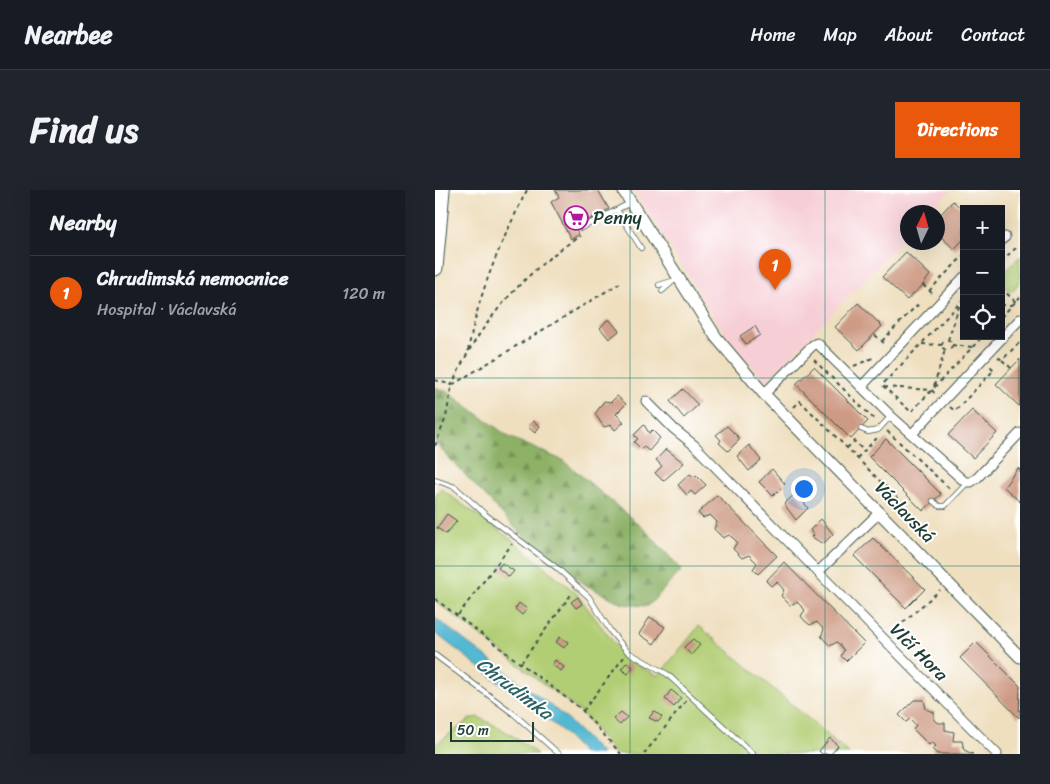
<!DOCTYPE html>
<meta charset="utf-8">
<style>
body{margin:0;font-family:Sriracha,sans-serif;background:#20242c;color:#f1f3f6}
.controls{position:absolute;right:15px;top:15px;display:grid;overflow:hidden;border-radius:0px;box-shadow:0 5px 20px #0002}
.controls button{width:45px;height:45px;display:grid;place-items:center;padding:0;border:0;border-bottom:1px solid #363941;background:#171b24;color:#f1f3f6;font:25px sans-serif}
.compass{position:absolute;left:465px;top:15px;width:45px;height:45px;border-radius:50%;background:#171b24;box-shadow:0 5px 20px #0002;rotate:5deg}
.scale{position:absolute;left:15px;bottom:12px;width:84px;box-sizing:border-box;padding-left:5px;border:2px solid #1f3d34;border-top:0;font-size:14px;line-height:18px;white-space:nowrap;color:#1f3d34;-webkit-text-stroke:4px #fff;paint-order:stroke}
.you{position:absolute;left:368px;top:298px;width:18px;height:18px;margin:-12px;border:4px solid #fff;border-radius:50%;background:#1a73e8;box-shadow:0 0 0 8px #1a73e833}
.badge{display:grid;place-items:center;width:32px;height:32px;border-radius:50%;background:#ea580c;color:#fff;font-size:16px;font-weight:700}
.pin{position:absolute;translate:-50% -41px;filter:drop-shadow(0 1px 2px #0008)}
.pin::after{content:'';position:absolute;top:26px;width:18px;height:15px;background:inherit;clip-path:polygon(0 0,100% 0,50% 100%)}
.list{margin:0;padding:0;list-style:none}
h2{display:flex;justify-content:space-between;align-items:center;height:65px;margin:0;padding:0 20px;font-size:21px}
h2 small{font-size:16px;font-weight:400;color:#9ea1a6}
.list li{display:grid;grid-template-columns:32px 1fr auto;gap:15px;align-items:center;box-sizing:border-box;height:75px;padding:0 20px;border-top:1px solid #363941}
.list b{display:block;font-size:19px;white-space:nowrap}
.list p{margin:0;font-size:16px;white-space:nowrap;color:#9ea1a6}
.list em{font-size:16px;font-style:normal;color:#9ea1a6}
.icon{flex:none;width:28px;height:28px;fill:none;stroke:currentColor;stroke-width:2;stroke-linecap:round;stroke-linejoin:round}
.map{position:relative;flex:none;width:585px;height:564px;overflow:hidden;border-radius:0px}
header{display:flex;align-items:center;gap:30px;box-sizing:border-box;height:70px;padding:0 25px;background:#171b24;border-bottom:1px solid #363941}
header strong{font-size:24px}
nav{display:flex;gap:28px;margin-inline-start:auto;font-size:18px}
.intro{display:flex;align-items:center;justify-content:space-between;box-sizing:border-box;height:120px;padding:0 30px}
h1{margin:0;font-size:35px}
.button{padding:12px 22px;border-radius:0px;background:#ea580c;color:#fff;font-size:18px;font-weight:700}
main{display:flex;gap:30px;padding:0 30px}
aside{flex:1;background:#171b24;border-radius:0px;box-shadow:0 5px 20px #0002}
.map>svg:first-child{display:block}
.built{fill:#f6cfd6}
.green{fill:#b2ce75;stroke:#688654}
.forest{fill:url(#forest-firs);stroke:#56774d}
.water{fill:#53b8d2;stroke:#397a83}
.building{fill:#cd9a83}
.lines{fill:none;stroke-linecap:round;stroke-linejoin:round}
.service-casing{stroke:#3e5549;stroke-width:6}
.minor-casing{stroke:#3e5549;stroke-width:11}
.tertiary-casing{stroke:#3e5549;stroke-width:13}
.primary-casing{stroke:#3e5549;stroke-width:17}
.path{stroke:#3e5549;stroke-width:2;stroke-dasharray:4 4;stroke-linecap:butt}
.service{stroke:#fff;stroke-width:4.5}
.minor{stroke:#fff;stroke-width:9}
.tertiary{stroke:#fff;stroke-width:11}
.primary{stroke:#fff;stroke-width:15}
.grid{fill:none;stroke:#0f766e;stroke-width:1;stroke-opacity:0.55}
.labels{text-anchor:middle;stroke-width:4;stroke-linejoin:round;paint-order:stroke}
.poi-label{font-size:18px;fill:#1f3d34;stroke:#fff;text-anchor:start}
.street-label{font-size:18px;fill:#1f3d34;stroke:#fff}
.water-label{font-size:19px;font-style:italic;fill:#2f6263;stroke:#fff}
</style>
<header>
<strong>Nearbee</strong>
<nav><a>Home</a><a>Map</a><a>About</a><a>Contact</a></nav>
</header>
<div class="intro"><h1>Find us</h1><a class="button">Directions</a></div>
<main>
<aside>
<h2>Nearby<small></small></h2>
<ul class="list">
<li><span class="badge">1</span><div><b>Chrudimská nemocnice</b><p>Hospital · Václavská</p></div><em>120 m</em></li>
</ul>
</aside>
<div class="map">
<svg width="585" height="564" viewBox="0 0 585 564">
<defs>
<pattern id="forest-firs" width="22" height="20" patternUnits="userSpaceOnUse" patternTransform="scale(1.25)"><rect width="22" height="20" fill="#8db166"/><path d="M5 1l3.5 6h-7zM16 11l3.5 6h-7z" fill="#739155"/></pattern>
</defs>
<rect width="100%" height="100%" fill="#fff"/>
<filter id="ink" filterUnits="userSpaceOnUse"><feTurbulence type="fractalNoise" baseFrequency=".02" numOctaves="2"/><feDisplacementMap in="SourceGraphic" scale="10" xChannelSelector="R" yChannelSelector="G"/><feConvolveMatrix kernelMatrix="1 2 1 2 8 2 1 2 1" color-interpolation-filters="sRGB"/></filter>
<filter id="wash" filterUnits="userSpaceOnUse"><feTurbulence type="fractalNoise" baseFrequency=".0096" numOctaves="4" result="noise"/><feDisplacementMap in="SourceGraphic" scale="20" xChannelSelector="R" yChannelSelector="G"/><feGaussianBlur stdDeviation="1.12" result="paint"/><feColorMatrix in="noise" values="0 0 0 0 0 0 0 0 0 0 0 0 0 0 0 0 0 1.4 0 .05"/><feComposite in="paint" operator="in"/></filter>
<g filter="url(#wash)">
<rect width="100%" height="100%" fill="#efdfbf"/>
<path class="built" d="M199 0H516L494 22H472V45L331 192 288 141Z"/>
<path class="green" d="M585 66V92L576 102 566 93V85Z
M6 299 77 350 141 403 191 469 223 486 264 436 415 564H180L147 523 0 411V307Z
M42 527C64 536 84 549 102 564H0V555L35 529Z"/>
<path class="forest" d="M0 197 13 202 74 247 129 271 210 340 247 380 213 416 188 414 151 395 89 347 0 253Z"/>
<path class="water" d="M0 428 129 526 167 564H149L125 539 0 443Z"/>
<g id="blocks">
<path class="building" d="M120 0H163L174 19 140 37 144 45 136 49 116 12 124 7Z
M518 11 529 21V49L519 59 502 43V28Z
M471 62 495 85 486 97 472 110 447 87Z
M423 113 447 136 424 160 400 137Z
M172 130H175L184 141 174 149 165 138Z
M320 136 325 145 311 154 305 146Z
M585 169V217L561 194Z
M379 177 433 231 416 249 361 194Z
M248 199 263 215 249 228 235 211Z
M182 206 191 214 181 224 189 232 180 240 176 235 169 237 160 224 169 211 176 212Z
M537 220 562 243 538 268 513 245Z
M98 231 105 236 100 243 93 237Z
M209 235 214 243 217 240 225 248 214 261 209 257 206 259 199 252 203 249 199 245Z
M292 236 305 249 293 261 284 253 286 250 281 245Z
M451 249 506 304 488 321 434 267Z
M314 255 326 270 314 281 302 266Z
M231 259 249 273 228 291 220 283 227 276 221 270Z
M583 278 585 280V312L569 297Z
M337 279 350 294 338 306 324 292Z
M255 284 259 287 261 285 271 295 260 305 256 301 252 305 243 295Z
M361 303 373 318 361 330 349 314Z
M282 305 342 366 323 384 318 379 322 373 314 365 307 368 298 359 302 352 298 348 294 345 288 348 279 339 282 332 275 325 268 328 263 323Z
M12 324 22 331 11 344 2 338Z
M386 329 398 344 388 354 377 347 379 345 375 340Z
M438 348 490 399 471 418 419 366Z
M349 372 429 453 411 471 406 466 409 460 402 452 395 456 386 446 389 440 382 432 375 435 370 431 366 426 370 420 362 412 355 415 346 406 349 400 342 392 336 396 331 391Z
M67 373 79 381 74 387 63 378Z
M143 407 147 414 141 418 136 412Z
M84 413 92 419 87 425 80 419Z
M215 427 230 437 219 454 204 444Z
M125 447 133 452 129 458 121 452Z
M258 449 265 455 256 465 249 457Z
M541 452 585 496 584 528 525 468Z
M120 470 129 477 126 481 117 475Z
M192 472 198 477 193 484 186 479Z
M236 500 246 508 239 517 230 509Z
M479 510H489L491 519 499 522V530L504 533H510V540L519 542 518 551H527L529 560 538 564H502L497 559 501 556 497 552 494 555 478 539 481 535 475 529 471 532 464 525Z
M219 521 227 527 223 532 214 528Z
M186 522 192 527 185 535 178 529Z
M395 548 403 556 396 564H387L384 561Z"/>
</g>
</g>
<g filter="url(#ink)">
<use href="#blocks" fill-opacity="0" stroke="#3e5549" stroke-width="1"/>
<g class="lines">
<g class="service-casing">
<path id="service" d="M182 20 206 58
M146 38 195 13
M224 95 237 91
M227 101 243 87
M426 239 433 242 443 240 456 226
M0 290 20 297 51 325 122 378 154 407 176 442 193 462 232 484 318 564
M498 311 504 316H510L532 293
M0 465 79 524 124 564"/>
</g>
<g class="minor-casing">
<path id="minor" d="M566 50 570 47
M426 197 529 87
M329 204 378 155 382 153 456 226 530 292H536L542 288 585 243
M211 211 239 239 259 255 383 382
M477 244 585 129
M445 322 383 382 562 564"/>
</g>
<g class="tertiary-casing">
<path id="tertiary" d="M188 0 281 147 329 204 585 467"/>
</g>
<g class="primary-casing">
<path id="primary" d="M0 78 7 0"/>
</g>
<path class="path" d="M566 71 581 58
M488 95 499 105
M566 98 581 112
M494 101 529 65
M529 109 447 195 476 222 548 146
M566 115H577
M566 127 585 107
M440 145 451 155
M507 155a5 5 0 1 1 10 0a5 5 0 1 1-10 0Z
M513 150 525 114
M447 151 482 115 485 119
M487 154 507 155
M517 155 537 157
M33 161C44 101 65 54 92 0
M563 167 567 170
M379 170 441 231
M419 176 440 167
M576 178 567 170 585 152
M0 190 17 195C42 135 90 81 145 46
M499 196 510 160
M449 197 497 200 500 204
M359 217 365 211 466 312
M515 217 520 221 559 180 554 175
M452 241 515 299
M0 256 11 227 17 195 185 93
M412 258 419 251 429 261
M422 268 442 248
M0 409 146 519 186 564
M23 425 77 354
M456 443 505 400
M86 473 138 402
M148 521 189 467
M209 564 251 511"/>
<use href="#service" class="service"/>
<use href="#minor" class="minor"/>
<use href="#tertiary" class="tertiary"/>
<use href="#primary" class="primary"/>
</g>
</g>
<path class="grid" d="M195 0V564M390 0V564M0 188H585M0 376H585"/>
<defs>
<g id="supermarket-ring" transform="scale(1.25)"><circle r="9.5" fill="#fff" stroke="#b5179e" stroke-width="1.5"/><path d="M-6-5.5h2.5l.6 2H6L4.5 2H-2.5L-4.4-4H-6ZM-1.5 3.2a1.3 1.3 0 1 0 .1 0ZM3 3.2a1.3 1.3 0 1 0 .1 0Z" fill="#b5179e"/></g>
</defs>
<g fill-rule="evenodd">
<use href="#supermarket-ring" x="141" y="28"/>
</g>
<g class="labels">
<g class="poi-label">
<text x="158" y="34">Penny</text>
</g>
<g class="street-label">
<text transform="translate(470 322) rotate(46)" y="6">Václavská</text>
<text transform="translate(484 462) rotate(45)" y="6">Vlčí Hora</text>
</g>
<g class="water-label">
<text transform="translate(80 498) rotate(37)" y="7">Chrudimka</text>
</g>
</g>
</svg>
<div class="controls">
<button>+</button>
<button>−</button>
<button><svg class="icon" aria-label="locate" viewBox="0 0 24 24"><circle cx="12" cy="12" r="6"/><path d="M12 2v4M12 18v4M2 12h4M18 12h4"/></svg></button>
</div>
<svg class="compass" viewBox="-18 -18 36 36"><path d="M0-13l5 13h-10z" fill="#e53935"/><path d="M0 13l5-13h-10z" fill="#9ea1a6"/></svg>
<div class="scale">50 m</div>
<div class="you"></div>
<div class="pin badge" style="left:340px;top:100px">1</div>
</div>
</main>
